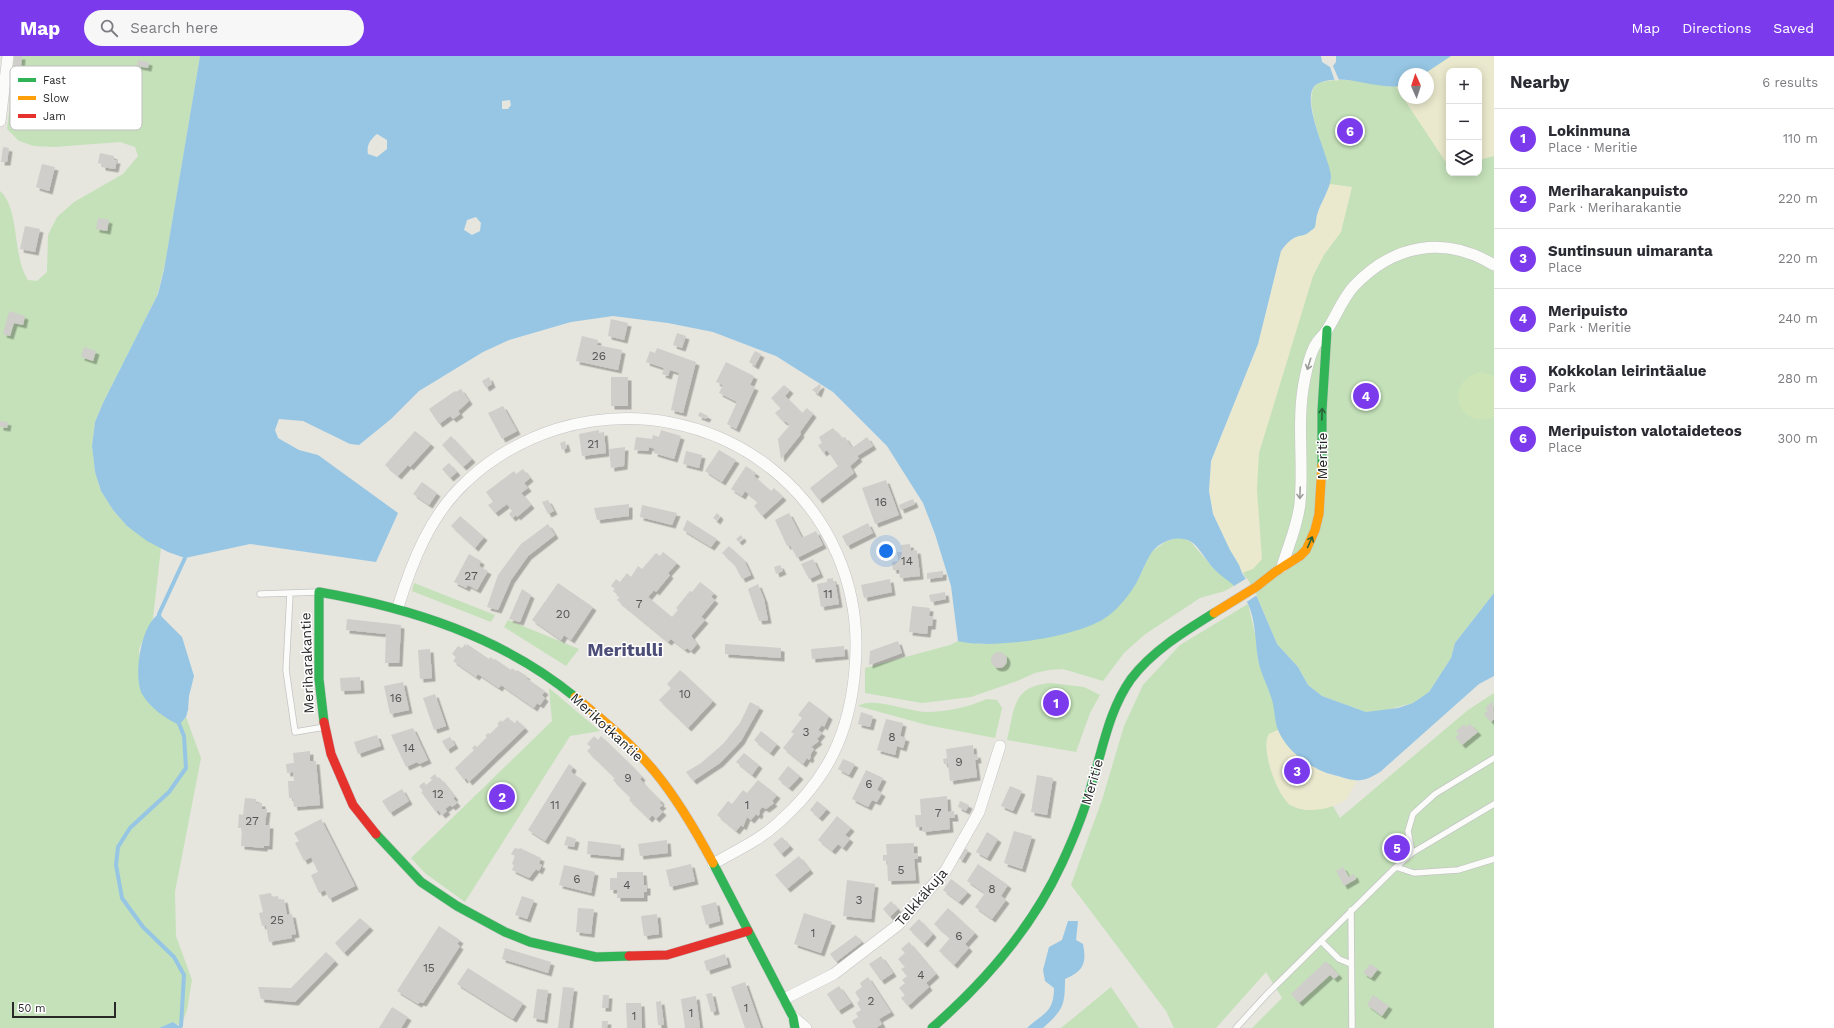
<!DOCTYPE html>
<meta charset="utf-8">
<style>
body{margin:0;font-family:"Work Sans",sans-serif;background:#f7f7f7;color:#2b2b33}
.controls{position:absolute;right:12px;top:12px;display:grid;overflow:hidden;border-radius:8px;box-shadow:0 2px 10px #0003}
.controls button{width:36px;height:36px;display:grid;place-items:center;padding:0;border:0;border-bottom:1px solid #e1e1e2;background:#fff;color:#2b2b33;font:20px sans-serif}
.compass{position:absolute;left:1398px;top:12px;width:36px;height:36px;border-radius:50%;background:#fff;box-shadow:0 2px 10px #0003;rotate:357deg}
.scale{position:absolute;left:12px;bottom:10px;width:104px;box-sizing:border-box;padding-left:4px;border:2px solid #292929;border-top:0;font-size:11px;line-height:14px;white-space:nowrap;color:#292929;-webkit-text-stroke:3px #fff;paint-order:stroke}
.you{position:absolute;left:886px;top:495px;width:14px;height:14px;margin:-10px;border:3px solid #fff;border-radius:50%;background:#1a73e8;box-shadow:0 0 0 6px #1a73e833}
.badge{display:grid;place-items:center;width:26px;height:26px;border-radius:50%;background:#7c3aed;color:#fff;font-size:13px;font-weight:700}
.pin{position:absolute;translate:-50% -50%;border:2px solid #fff;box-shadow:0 1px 4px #0006}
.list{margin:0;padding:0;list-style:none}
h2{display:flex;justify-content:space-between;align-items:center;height:52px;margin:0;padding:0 16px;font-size:17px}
h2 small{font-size:13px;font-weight:400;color:#7c7c81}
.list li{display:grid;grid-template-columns:26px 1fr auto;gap:12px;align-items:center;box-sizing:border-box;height:60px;padding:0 16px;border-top:1px solid #e1e1e2}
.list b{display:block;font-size:15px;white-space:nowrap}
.list p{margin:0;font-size:13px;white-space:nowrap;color:#7c7c81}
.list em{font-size:13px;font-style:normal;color:#7c7c81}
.icon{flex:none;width:22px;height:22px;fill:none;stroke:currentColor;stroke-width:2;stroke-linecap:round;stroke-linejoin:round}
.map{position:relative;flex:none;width:1494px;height:972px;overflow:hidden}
header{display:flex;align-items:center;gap:24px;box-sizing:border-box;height:56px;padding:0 20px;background:#7c3aed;color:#fff}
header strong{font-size:19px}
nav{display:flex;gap:22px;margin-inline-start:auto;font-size:14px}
.search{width:280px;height:36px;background:#f7f7f7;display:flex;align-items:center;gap:10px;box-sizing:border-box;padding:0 14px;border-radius:22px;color:#7c7c81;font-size:15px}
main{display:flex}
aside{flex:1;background:#fff}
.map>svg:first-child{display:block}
.green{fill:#c4e1b9;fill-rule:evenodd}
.sand{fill:#eae9cd}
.pitch{fill:#cde5b6}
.water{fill:#96c6e4;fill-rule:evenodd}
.pier{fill:#e6e5de}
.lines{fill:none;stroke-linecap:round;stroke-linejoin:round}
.stream{stroke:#96c6e4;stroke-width:4}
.building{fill:#cfceca;filter:url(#shadow)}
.lane-casing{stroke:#c4c4c4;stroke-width:7}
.street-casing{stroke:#c4c4c4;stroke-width:12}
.fast-casing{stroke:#c4c4c4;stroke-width:10}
.slow-casing{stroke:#c4c4c4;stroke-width:10}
.jam-casing{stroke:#c4c4c4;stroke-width:10}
.lane{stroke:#fbfbfa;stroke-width:5.5}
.street{stroke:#fbfbfa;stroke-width:11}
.fast{stroke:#30b455;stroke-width:9}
.slow{stroke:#ff9f0a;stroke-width:9}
.jam{stroke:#e5322d;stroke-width:9}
.oneway{stroke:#9c9c9c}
.oneway2{stroke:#2c613b}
.labels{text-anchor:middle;stroke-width:3;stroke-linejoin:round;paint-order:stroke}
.number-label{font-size:12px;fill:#535352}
.street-label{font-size:14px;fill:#292929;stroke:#fff}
.district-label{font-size:18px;font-weight:bold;fill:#4c4e77;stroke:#fff}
.key{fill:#fff;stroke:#bfbfbf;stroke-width:1}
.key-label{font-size:11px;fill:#292929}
</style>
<header>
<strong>Map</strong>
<div class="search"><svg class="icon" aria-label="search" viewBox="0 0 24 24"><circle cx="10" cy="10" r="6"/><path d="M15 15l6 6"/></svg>Search here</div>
<nav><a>Map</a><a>Directions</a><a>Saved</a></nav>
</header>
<main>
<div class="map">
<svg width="1494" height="972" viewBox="0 0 1494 972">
<defs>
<filter id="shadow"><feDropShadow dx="3.5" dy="3.5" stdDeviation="0" flood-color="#0004"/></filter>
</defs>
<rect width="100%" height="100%" fill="#e6e5de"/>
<path class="green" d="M16 0H200L165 209 157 240 103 347 95 366 92 390 95 416 101 435 113 454 127 470 161 492 153 562 139 593 142 637 179 669 186 661 201 702 175 836 176 880 192 924 187 954 181 970 173 966 159 972H0V135C20 152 12 200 28 224L37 225 47 216 48 179 57 161 74 146 123 118 138 100 135 91 120 86 54 91 34 90 19 85 7 73Z
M1451 0H1494V537L1455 587 1451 602 1429 636 1413 647 1382 655 1366 656 1322 640 1308 629 1298 611 1277 588 1257 541 1230 494 1331 121C1328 102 1302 45 1315 30 1321 22 1350 24 1359 25 1375 27 1388 33 1404 29V42H1428V18H1424ZM1449 15H1479V117H1449Z
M1179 481 1190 485 1214 513 1235 529 1225 535 1200 542 1144 579 1124 597 1103 625 1063 613 1049 614 1035 617 1017 625 971 641 922 647 865 637V612L950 589 958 585 983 588 1051 581 1138 524 1150 497 1165 486Z
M414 527 495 559 491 566 412 535Z
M1248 548 1256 582 1258 604 1275 651 1278 674 1269 678C1260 693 1277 740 1291 749 1303 757 1320 753 1333 750L1340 762 1468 654 1494 637V972H1252L1282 942 1266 916 1216 972H1174L1166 955 1071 829 1102 744 1124 670 1143 629 1180 589Z
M508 564 579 593 566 610 504 571Z
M1051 627 1084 631 1100 639 1090 657 1076 696 1007 684C1015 652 1012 630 1051 627Z
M549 632 600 675 570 680 465 846 425 817 411 802 552 665Z
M987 643 997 644 1002 652 995 682 927 669 858 650C874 640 908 656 927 656 947 656 968 651 987 643Z
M1111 931 1139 972H1061Z"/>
<path class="sand" d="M1451 0H1494V100L1479 104V15H1449V111L1396 31 1404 29V42H1428V18H1424Z
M1330 128 1352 131 1341 176 1324 199 1313 220 1259 397 1257 434 1262 503 1253 513 1242 517 1239 509 1230 494 1213 458 1209 435 1211 406 1258 288 1281 195 1288 186 1297 180 1306 178 1314 171 1322 144Z
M1278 674 1292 693 1327 718 1357 725 1346 744C1330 753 1309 758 1292 750 1278 743 1260 692 1269 678Z"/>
<path class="pitch" d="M1480 316 1494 320V361C1458 375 1442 326 1480 316Z"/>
<path class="water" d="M200 0H1451L1424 18H1404V29C1378 36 1347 16 1319 27 1295 36 1331 104 1331 121 1330 134 1320 147 1317 159 1316 162 1316 167 1315 171 1314 173 1310 175 1308 177 1305 179 1303 179 1299 180 1291 182 1286 188 1281 195L1258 288 1211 405 1209 435 1213 458 1230 494 1239 509 1242 517 1257 541 1277 588 1298 611 1308 629 1322 640 1366 656 1398 652 1413 647 1429 636 1451 602 1455 587 1494 537V620L1479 628 1380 716C1361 728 1355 725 1334 719 1312 714 1287 696 1278 674 1274 664 1275 651 1271 641 1267 628 1260 616 1258 603 1255 585 1256 565 1248 548 1240 530 1227 526 1214 513 1206 505 1200 491 1190 485 1177 478 1157 486 1150 499 1145 507 1142 516 1138 524 1131 537 1120 551 1108 560 1081 581 992 594 958 585L951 530 935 478 923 447 887 390 833 336 776 300 713 276 668 267 613 260 571 266 509 284 483 296 419 335 391 363 359 389 350 388 303 365 279 363 275 374 278 382 299 394 318 399 398 457 376 506 250 488 185 502 168 496 147 485 127 470 113 454 101 435 95 416 92 390 95 366 103 347 158 238 164 214ZM510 44 511 49 508 53H502V45ZM377 78 387 84V93L377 101 368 98C366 89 371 83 377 78ZM476 161 481 167 480 175 472 179 464 174 467 164Z
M159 558 182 581 194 620 189 640 188 654 186 661 179 669C165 662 150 652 142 638 133 620 141 568 159 558Z
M1068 865H1078L1076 884 1083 888C1087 908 1083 915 1065 923 1065 950 1063 954 1043 972H1027C1043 957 1054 957 1054 932L1045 925 1043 914 1049 891 1062 884Z
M173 966 182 972H159Z"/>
<path class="pier" d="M1321 0H1336V6L1333 10 1339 24 1335 25 1330 11 1322 6Z
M1247 522 1257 539 1245 547 1234 530Z"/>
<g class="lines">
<path class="stream" d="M160 564 159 558 185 502
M178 665 184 680 186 712 169 736 130 772 118 791 116 809 122 842 143 871 174 901 184 919 181 970"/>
</g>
<path class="building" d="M14 0H22L21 11 13 10Z
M138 4 149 6 148 12 137 10Z
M3 91 9 92 7 106H1Z
M100 97 114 100V104H117L115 113 102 111V108L98 107Z
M42 108 55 111 49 135 36 131Z
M98 162 109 164 107 175 96 173Z
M25 170 40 173 35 196 20 193Z
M9 255 25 260 23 269 14 267 10 280 3 278Z
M611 263 628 267 624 284 608 280Z
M677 277 686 280 682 292 673 289Z
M582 280 598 284 597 289 622 294 618 314 576 305Z
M84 291 96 295 93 305 81 301Z
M657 292 696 306 683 357 671 354 679 317 670 314 668 320 662 318 664 312 646 306 650 295 655 297Z
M755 295 761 298 755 310 749 306Z
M726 306 754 320 750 329 755 331 736 373 727 368 737 346 719 337 723 329 716 326Z
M489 321 492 328 486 332 482 325Z
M611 321H628V350H611Z
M820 328 821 330 818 338 812 334Z
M784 329 790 334 785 340 802 357 807 352 813 358 800 376 801 378 781 403 778 383 790 369 785 365 784 366 775 357 781 352 771 342Z
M461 333 469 345 458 355 460 358 453 363 450 360 439 368 429 353 455 335 456 336Z
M503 350 517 375 502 383 488 357Z
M700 356 708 360 706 363 698 360Z
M0 365 8 366 7 372 0 371Z
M833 372 842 382 845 381 852 392 867 381 873 390 857 400 859 402 850 410 854 417 819 444 810 432 838 410 827 394 823 397 818 389 822 387 819 381Z
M599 374V377L604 376 606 397 582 400 579 378Z
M661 374 681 380 674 403 654 397 655 393 649 391 648 395 634 394 636 381 652 383 653 379 659 381Z
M415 375 431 388 410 411 408 409 398 420 385 409Z
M451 380 472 403 463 411 442 389Z
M565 385 567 392 562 394 560 387Z
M625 391 624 410 611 412 609 393Z
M719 394 736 404 722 426 705 415Z
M686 395 702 399 699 412 683 408Z
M449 407 457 416 450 422 442 413Z
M746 410 756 417 754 420 771 435 774 432 783 441 762 460 754 450 758 446 745 435 742 440 731 433Z
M523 413 530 422 524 427 528 432 521 437 531 449 517 461 516 459 512 462 509 458 512 455 507 448 495 457 488 449 493 446 486 436 514 415 516 418Z
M886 424 899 459 875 468 862 432Z
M422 426 437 437 429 449 413 438Z
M913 443 915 448 901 454 899 449Z
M548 444 554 455 548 458 542 446Z
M629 448V460L597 464 594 452Z
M642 449 677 457 672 469 640 461Z
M717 457 720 460 717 465 713 462Z
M789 457 802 482 816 475 823 489 797 502 790 489 787 490 775 464Z
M460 460 484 481 475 492 451 470Z
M687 464 717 483 711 491 683 474Z
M868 467 873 477 847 490 842 480Z
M548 468 555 479 528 500 511 524 498 554 487 551 498 519 521 488Z
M741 479 743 482 739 486 736 483Z
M910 488 911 495 917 494 920 520 900 522 899 514H893L892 506 898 505 897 496H902L901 489Z
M729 490 744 504 751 519 742 523 734 508 722 497Z
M663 496 677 507 668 517 670 519 656 536 654 534 648 541 672 561 678 554 676 552 690 535 692 536 700 526 714 537 711 541 715 544 701 561 705 564 691 580 697 588 691 595 687 592 685 594 671 583 668 586 617 544 620 541 613 535 615 533 611 530 616 523 620 526 627 517 631 521 638 510 642 513 656 497 660 500Z
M469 498 481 505 479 510 488 515 477 534 468 529 466 532 454 526Z
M813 503 820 518 809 523 801 508Z
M780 509 783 515 776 518 774 511Z
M943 515V521L927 523V517Z
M833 522V525H835L839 548 821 551 817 528 827 526V523Z
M890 523 892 536 864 542 861 529Z
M558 527 593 551 571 584 564 579 561 584 532 564Z
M758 528 764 543 768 564 759 565 748 533Z
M522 533 531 539 520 566 509 563Z
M945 536 946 543 931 546 929 539Z
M912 550 930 552 929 560H933L932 570H928L927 578 909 576Z
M347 563 401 569 399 607H385L386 578 346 574Z
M898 585 902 597 869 609 870 595Z
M465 588 466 590 467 588 489 603 490 601 494 604 495 603 511 614 512 612 516 615 517 614 527 620 526 622 545 635 542 639 545 642 540 649 537 647 534 652 501 629 499 632 478 618 476 621 453 605 456 601 452 598 458 590 462 592Z
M725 588 781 592V602L725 598Z
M844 590 845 600 812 603 811 593Z
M430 593 432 622 420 623 418 594Z
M991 604a8 8 0 1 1 16 0a8 8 0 1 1-16 0Z
M680 614 713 645 688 672 659 644 671 632 667 628Z
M360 621 361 634 341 635 340 622Z
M403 626 409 654 390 658 384 630Z
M435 638 446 670 434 674 423 642Z
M809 645 829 660 824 671 822 669 818 674 822 677 817 683 819 685 811 691 814 693 810 699 811 701 809 704 807 702 803 708 783 692 794 678 791 676 802 662 798 659Z
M1493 645 1494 663 1491 666 1484 658 1488 654 1485 652Z
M750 646 760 651 741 685 720 707 693 725 686 716 701 707 723 688 740 667Z
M861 656 873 660 870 671 858 668Z
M508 661 514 668 517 664 525 672 469 726 466 722 464 724 455 712 474 694 472 692 475 689 477 691 487 681 485 680 488 677 490 678 499 669 497 668 501 664 502 666Z
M886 663 903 667 900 680 906 682 903 692 897 690 895 699 877 694Z
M1464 668 1466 671 1470 668 1478 676 1462 689 1455 681 1459 678 1456 675Z
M413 672 428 704 419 708 417 706 406 711 391 679Z
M761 675 777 688 770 697 754 684Z
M377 679 381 690 358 698 354 686Z
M594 680 598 684 601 680 630 708 642 721 640 723 644 728 661 745 660 747 663 749 659 752 663 756 656 763 652 759 649 763 629 744 631 742 613 724 615 722 587 695 591 691 587 688Z
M450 681 455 689 447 694 442 685Z
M973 689 974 699 977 698 978 704H975L977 721 950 725 948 708H944L943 703 947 702 946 693Z
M310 695V705H316L320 749 294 751 293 742H289L288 725H294L293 716 287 717 286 708 294 707 293 697Z
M744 697 759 709 752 719 736 706Z
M843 703 855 708 849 719 838 713Z
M569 708 573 711 571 716 583 724 545 785 528 774Z
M788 710 800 720 789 732 778 723Z
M866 714 883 722 877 734 882 737 877 746 872 744 868 751 852 743Z
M435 718 438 723 440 722 455 741 453 742 457 747 452 751 450 749 445 753 447 755 442 759 438 754 436 756 421 736 423 735 419 730 424 726 426 729 432 724 430 722Z
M1037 719 1053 722 1047 759 1031 756Z
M758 724 777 739 772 745 774 747 766 753 762 751 759 755 760 757 758 760 756 758 751 764 747 761 743 771 741 769 736 775 717 759 728 745 732 748 743 734 747 737Z
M1010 730 1022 735 1013 755 1001 750Z
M402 733 409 745 390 757 382 745Z
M947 740 948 756 954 755 955 762H949L950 773 923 776 922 771H916L915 759H921L920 743Z
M245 742 256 743V747H262V753H267L265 769H270L269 790H264V792L241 790 242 772H238L239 758 243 759Z
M817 745 827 753 819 762 810 754Z
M960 745 969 749 966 755 958 751Z
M837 760 851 772 845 779 850 783 843 792 838 788 832 795 818 784Z
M321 763 355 830 329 843 325 834 319 837 311 819 318 816 311 801 304 805 295 787 299 785 294 777Z
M1014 775 1032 780 1022 813 1004 807Z
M987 776 998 783 987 802 976 796Z
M567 780 576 783 574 791 564 789Z
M782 781 790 790 781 798 773 788Z
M667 784 668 797 640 800 638 788Z
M588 785 621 789 620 801 587 798Z
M914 787V797H918V803H914L916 824 888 825 887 804 883 805V799H887L886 788Z
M515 792 519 793 520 792 541 802 539 808 542 809 539 815 536 813 529 822 512 814 514 809 512 808 515 800 511 798Z
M964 792 968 794 962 804 958 802Z
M799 800 810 814 787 833 775 819Z
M691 808 695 825 670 831 666 814Z
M978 808 1008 829 1001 840 1006 844 992 863 975 851 985 837 967 825Z
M564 809 595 816 591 837 559 829Z
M1343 811 1349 821 1354 818 1356 823 1344 830 1336 815Z
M617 816H643L644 829H647V836H644V842H617V834H610V822H617Z
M951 823 968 836 959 846 943 834Z
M847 824 875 828 871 863 843 860Z
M271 837 272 841 278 840 279 845 284 843 287 859 292 858 296 878 291 879 292 882 269 886 266 869 262 870 259 857 263 856 259 839Z
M522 840 534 844 527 863 515 859Z
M891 845 898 853 890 861 883 853Z
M716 846 720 865 706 869 701 850Z
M578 852 594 853 591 878 576 876Z
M948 852 975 877 965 888 969 892 954 909 939 895 950 882 934 868Z
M804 857 832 866 821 897 794 888Z
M657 858 659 878 644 880 641 860Z
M360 862 370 871 344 897 335 887Z
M919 863 933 878 924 888 909 873Z
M439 870 460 884 457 888 460 890 423 947 420 946 418 948 397 935Z
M856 879 862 886 836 906 830 898Z
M909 886 936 918 926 927 929 931 908 950 901 942 905 939 899 932 905 927 902 924 907 920 901 913 905 911 898 903 905 897 901 893Z
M505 892 551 906 548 917 502 903Z
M326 896 335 905 295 946 261 943 258 931 291 932Z
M725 898 728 908 707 915 704 905Z
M881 900 893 917 881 925 869 908Z
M1326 905 1339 919 1334 923 1330 919 1299 947 1291 938Z
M1370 908 1378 913 1371 922 1363 917Z
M468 912 523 947 513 963 457 928Z
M868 921 891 956 879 963 882 968 876 972H856L852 965 858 961 856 957 861 954 857 947 860 944 855 936 862 931 860 927Z
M745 926 761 972H745L731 931Z
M839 930 851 947 838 955 827 938Z
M563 931 574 932 569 972H558Z
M537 933 548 934 544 964 533 962Z
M712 937 716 955 711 956 706 938Z
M603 939H609L608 952H602Z
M1373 939 1389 950 1382 960 1367 949Z
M696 940 700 972H685L681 943Z
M661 945 664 969H658L656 946Z
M626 947H641L642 972H627Z
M392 951 408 961 401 972H379Z
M602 965H608L607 972H602Z"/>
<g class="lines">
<g class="lane-casing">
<path id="lane" d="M290 537 286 614 295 676 325 671
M260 538 318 536
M1412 797 1408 775 1413 758 1435 738 1494 702
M1396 811 1414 817 1458 814 1494 803
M1351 854 1352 972
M1321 885 1339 903 1351 908
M1236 972 1268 937 1396 811 1412 797 1494 748"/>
</g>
<g class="street-casing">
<path id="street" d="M0 65 8 0
M1282 511C1288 490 1298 469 1300 447 1304 406 1296 363 1305 322 1307 312 1310 297 1316 288 1319 283 1324 279 1327 274 1337 259 1342 243 1354 230 1394 188 1445 179 1494 209
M398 551C412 506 430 459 466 426 492 401 523 384 557 373 715 326 870 445 855 612 850 677 828 723 778 767 760 784 735 795 713 808
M784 943 834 918 898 869 946 814 979 756 1000 690
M793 961 806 972"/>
</g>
<g class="fast-casing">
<path id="fast" d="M1322 409V355L1327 274
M324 666 319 623V536C411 552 502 581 575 641
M376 778 421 826 457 850 505 876 530 886 596 901 629 900
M713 807 793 961 795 972
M932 972C986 925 1032 872 1062 807 1074 781 1085 755 1092 727 1103 692 1109 654 1131 623 1152 595 1185 575 1214 557"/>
</g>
<g class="slow-casing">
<path id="slow" d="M1214 557 1256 531 1275 516 1300 500 1306 494 1315 474 1319 458 1322 409
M575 641C603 664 632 688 655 716 678 744 696 775 713 807"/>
</g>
<g class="jam-casing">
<path id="jam" d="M324 666 331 698 353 749 376 778
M629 900 667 899 748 875"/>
</g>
<use href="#lane" class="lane"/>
<use href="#street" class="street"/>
<use href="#fast" class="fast"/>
<use href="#slow" class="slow"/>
<use href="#jam" class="jam"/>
</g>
<defs><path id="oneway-shaft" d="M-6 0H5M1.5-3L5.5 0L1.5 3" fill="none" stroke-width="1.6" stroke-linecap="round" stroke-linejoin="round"/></defs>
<g class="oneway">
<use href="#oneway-shaft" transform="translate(1309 308) rotate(107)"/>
<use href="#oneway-shaft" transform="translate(1300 437) rotate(92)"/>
</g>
<g class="oneway2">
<use href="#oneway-shaft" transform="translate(1322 358) rotate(-88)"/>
<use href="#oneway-shaft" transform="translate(1310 486) rotate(-66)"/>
</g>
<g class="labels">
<g class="number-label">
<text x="599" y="304">26</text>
<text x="593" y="392">21</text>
<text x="881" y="450">16</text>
<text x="907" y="509">14</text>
<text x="471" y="524">27</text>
<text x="828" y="542">11</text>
<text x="639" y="552">7</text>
<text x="563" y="562">20</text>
<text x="685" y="642">10</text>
<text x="396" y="646">16</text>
<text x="806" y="680">3</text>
<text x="892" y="685">8</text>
<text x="409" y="696">14</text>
<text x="959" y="710">9</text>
<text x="628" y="726">9</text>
<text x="869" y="732">6</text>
<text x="438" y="742">12</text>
<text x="555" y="753">11</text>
<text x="747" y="753">1</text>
<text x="938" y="761">7</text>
<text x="252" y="769">27</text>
<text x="901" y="818">5</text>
<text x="577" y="827">6</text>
<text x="627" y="833">4</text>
<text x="992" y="837">8</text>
<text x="859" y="848">3</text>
<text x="277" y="868">25</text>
<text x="813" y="881">1</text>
<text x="959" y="884">6</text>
<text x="429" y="916">15</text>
<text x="921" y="923">4</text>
<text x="871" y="949">2</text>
<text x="746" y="956">1</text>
<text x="691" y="961">1</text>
<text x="634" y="964">1</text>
</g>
<g class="street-label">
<text transform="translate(1322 400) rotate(-90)" y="5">Meritie</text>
<text transform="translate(307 607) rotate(-92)" y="5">Meriharakantie</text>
<text transform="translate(607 671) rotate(43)" y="5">Merikotkantie</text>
<text transform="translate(1092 726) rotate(-74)" y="5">Meritie</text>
<text transform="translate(921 841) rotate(-49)" y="5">Telkkäkuja</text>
</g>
<g class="district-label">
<text x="625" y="600">Meritulli</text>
</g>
</g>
<rect x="10" y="10" width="132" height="64" rx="6" class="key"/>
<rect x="18" y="22" width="18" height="4" fill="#30b455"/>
<rect x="18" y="40" width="18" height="4" fill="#ff9f0a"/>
<rect x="18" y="58" width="18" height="4" fill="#e5322d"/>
<g class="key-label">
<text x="43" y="28">Fast</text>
<text x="43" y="46">Slow</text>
<text x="43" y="64">Jam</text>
</g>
</svg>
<div class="controls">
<button>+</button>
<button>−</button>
<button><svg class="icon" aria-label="layers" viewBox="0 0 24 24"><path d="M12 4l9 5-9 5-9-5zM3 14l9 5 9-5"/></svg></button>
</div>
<svg class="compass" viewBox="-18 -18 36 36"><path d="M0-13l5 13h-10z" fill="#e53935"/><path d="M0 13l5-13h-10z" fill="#7c7c81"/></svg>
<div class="scale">50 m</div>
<div class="you"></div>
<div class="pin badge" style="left:1056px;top:647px">1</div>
<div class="pin badge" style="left:502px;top:741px">2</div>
<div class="pin badge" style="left:1297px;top:715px">3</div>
<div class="pin badge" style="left:1366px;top:340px">4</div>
<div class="pin badge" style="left:1397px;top:792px">5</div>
<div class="pin badge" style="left:1350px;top:75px">6</div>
</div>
<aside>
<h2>Nearby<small>6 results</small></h2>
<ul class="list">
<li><span class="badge">1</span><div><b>Lokinmuna</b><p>Place · Meritie</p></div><em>110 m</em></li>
<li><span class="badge">2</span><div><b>Meriharakanpuisto</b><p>Park · Meriharakantie</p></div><em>220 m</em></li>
<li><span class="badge">3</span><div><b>Suntinsuun uimaranta</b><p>Place</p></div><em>220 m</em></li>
<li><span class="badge">4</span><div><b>Meripuisto</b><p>Park · Meritie</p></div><em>240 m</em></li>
<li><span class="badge">5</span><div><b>Kokkolan leirintäalue</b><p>Park</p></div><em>280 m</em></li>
<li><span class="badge">6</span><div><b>Meripuiston valotaideteos</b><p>Place</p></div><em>300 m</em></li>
</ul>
</aside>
</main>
